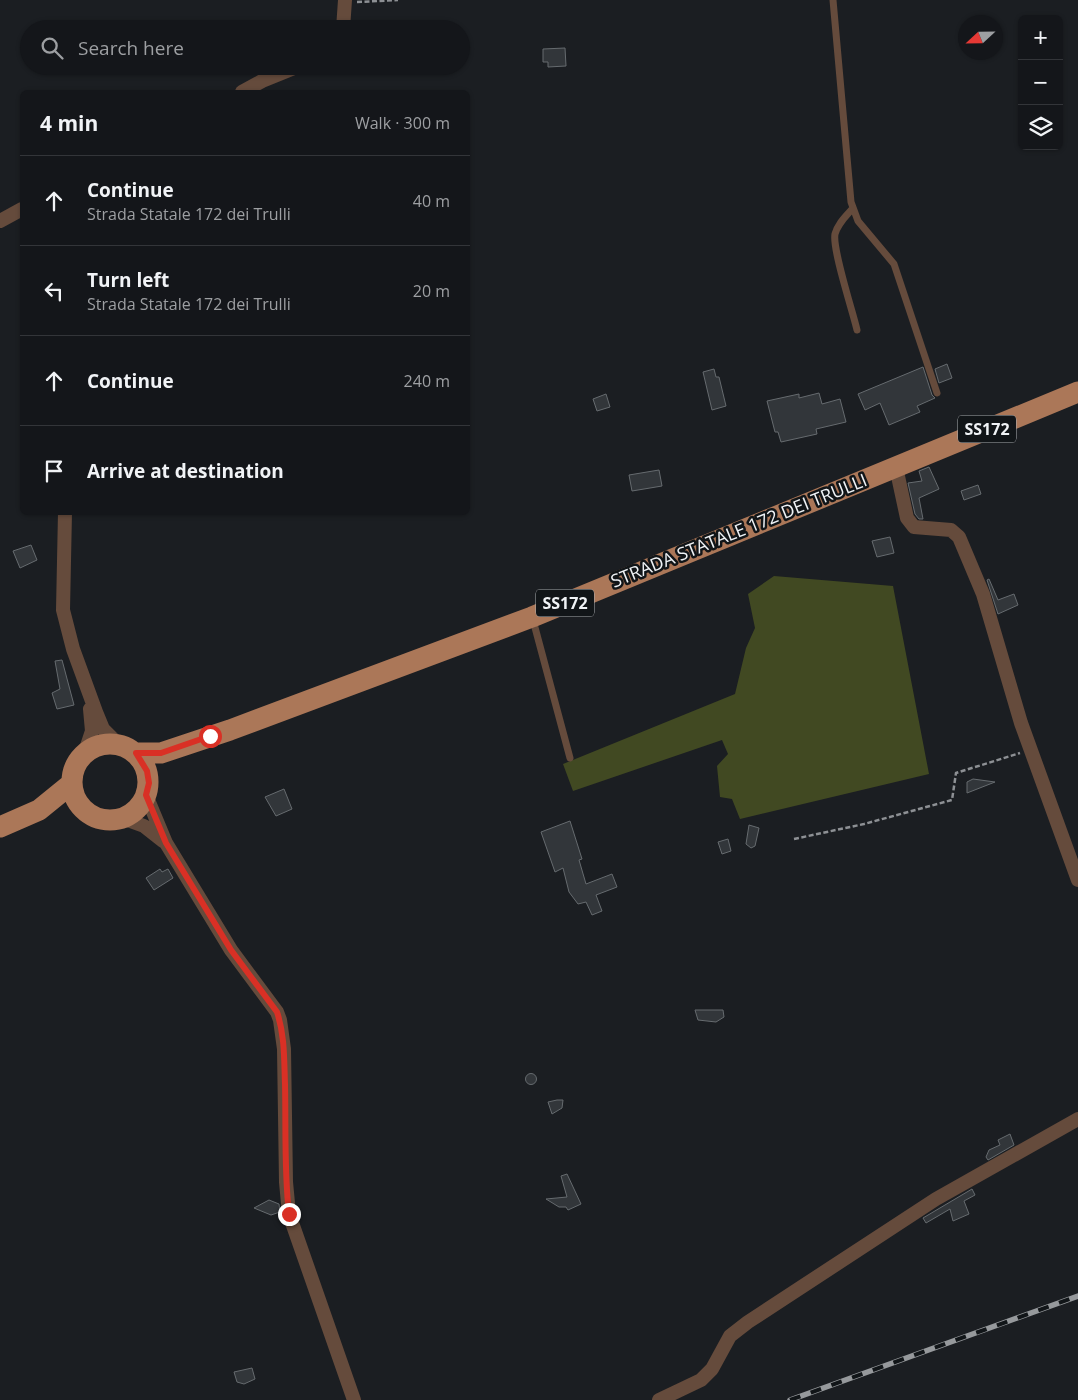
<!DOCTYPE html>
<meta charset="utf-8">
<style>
body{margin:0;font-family:"Open Sans",sans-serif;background:#212327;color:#f1f3f6}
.controls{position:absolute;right:15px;top:15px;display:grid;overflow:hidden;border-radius:8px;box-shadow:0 1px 4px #0004}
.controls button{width:45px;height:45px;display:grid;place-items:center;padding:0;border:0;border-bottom:1px solid #333539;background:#14161a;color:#f1f3f6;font:25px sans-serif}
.compass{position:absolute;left:958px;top:15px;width:45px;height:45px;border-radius:50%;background:#14161a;box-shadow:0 1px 4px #0004;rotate:248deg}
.stop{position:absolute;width:15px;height:15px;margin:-11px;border:4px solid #d93025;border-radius:50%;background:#fff}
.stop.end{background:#d93025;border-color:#fff;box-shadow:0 1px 5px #0008}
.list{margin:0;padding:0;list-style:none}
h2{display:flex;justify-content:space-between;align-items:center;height:65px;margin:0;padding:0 20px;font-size:21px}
h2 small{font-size:16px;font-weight:400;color:#9d9fa2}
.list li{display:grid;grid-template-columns:32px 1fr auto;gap:15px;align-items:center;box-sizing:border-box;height:90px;padding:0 20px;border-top:1px solid #333539}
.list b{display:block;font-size:19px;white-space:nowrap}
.list p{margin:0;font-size:16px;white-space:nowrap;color:#9d9fa2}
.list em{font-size:16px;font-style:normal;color:#9d9fa2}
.icon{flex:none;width:28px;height:28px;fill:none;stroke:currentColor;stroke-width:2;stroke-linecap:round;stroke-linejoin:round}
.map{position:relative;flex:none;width:1078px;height:1400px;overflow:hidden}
.search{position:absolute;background:#14161a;box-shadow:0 1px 4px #0004;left:20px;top:20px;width:450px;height:55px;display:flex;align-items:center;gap:12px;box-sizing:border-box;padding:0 18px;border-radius:28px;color:#9d9fa2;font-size:19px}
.panel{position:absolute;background:#14161a;box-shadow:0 1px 4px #0004;left:20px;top:90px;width:450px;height:425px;border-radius:8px}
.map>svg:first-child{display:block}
.green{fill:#414922}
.building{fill:#32363a;stroke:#666b6f}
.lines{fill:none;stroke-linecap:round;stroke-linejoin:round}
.path{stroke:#8d9094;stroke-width:2.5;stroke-dasharray:5 2.5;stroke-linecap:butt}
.lane{stroke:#654b3c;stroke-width:7}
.street{stroke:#654b3c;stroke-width:14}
.primary{stroke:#ab7758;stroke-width:21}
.rail-casing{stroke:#96999c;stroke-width:5.5}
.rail{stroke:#111518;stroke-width:4;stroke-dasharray:11;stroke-linecap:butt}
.route{stroke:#d93025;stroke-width:6}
.labels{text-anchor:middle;stroke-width:5;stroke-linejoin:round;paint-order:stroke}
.shield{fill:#111518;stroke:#adb0b3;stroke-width:1}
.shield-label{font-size:16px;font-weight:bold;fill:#f0f3f6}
.street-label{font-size:18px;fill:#f0f3f6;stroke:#111518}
</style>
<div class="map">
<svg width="1078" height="1400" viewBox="0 0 1078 1400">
<rect width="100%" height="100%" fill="#1b1e22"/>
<path class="green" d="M774 576 893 586 929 774 740 819 732 799 720 797 717 766 728 754 722 740 573 791 563 764 735 694 746 648 755 628 748 594Z"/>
<path class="building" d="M565 48 566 66 548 67V62H543V49Z
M947 364 952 378 939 383 935 369Z
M923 367 932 395 935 398 917 406 920 412 889 425 880 403 865 410 858 394Z
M714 369 716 377H719L726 406 712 410 703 372Z
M819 393 822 404 840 399 846 422 816 429 817 434 781 442 778 432H775L767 401 799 394V398Z
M606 394 610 407 597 411 593 399Z
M929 467 939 489 919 498 923 519H919L915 514 908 483 922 481 919 471Z
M659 470 662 486 632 491 629 475Z
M978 485 981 494 964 500 961 491Z
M890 537 894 553 877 557 872 541Z
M31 545 37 560 20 568 13 551Z
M989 579 998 600 1014 594 1018 605 998 614 987 580Z
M62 660 74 705 57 709 52 693 60 689 55 661Z
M973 779 995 782 967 793V782Z
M284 789 292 809 276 816 265 797Z
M570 821 582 859 579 860 586 884 612 874 617 887 596 895 602 911 592 915 586 902 578 904 569 892 563 868 555 872 541 832Z
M749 825 759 828 755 846 751 848 746 844Z
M728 839 731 851 722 854 718 842Z
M160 869 162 872 168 869 173 878 154 890 146 878Z
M695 1010H723L724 1017 716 1022 698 1020Z
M525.5 1079a5.5 5.5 0 1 1 11 0a5.5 5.5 0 1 1-11 0Z
M557 1100H563L562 1108 552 1114 548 1102Z
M1010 1134 1014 1145 988 1160 986 1157 989 1150 1000 1145 998 1140Z
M567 1174 581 1204 568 1210 566 1207H559L546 1199 567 1197 561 1176Z
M972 1189 975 1195 964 1201 969 1214 953 1221 950 1209 926 1223 923 1218Z
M269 1200 279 1204 280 1212 271 1215 254 1208Z
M252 1368 255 1379 244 1384 237 1382 234 1372Z"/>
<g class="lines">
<path class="path" d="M357 2 398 0
M794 839 864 824 952 800 956 773 1020 753"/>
<path class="lane" d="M833 0 851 202 858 221 894 264 937 393
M853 208C846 216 838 223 835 234 832 249 853 312 857 330
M533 620 570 758"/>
<path class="street" d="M343 29 345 0
M242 92 262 81 299 66
M0 221 22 209
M896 467 907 518 914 527 951 530 959 537 983 594 1021 723 1078 880
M65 512 63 610 73 649 96 712 103 729 118 744
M85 752 92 731 90 709
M146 795 166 843 231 950 277 1012 280 1020 284 1049 286 1182 289 1214 354 1400
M122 818 144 826 163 841
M659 1400 701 1380 712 1369 730 1336 748 1322 936 1199 1078 1119"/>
<path class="primary" d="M72 782a38 38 0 1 1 76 0a38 38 0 1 1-76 0Z
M136 753H161L230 730 532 617 1078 392
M0 827 39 810 71 784"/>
<g class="rail-casing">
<path id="rail" d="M790 1400 1078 1296"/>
</g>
<use href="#rail" class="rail"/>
</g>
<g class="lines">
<path class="route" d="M210 736 161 753H136L147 771 149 783 146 795 166 843 231 950 277 1012C285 1036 284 1060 285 1084 286 1127 284 1171 289 1214"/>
</g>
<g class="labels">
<g class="shield">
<rect x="958" y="415.5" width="58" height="27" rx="4"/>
<rect x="536" y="589.5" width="58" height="27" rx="4"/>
</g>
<g class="shield-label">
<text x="987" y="435">SS172</text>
<text x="565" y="609">SS172</text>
</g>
<g class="street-label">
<text transform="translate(739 531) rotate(-22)" y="6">STRADA STATALE 172 DEI TRULLI</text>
</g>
</g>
</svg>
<div class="controls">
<button>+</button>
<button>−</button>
<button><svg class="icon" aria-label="layers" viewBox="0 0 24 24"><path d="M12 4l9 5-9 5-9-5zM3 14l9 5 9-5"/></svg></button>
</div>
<svg class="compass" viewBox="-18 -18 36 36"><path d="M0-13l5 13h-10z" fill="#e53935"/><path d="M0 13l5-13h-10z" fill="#9d9fa2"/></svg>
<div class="stop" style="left:210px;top:736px"></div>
<div class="stop end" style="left:289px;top:1214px"></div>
<div class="search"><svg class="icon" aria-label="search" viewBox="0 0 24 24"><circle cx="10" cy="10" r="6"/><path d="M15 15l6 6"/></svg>Search here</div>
<section class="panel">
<h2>4 min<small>Walk · 300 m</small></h2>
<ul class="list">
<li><svg class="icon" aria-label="ahead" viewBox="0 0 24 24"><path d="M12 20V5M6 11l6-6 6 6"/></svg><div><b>Continue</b><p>Strada Statale 172 dei Trulli</p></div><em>40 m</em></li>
<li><svg class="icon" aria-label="left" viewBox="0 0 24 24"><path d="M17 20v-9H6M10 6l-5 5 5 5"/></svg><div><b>Turn left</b><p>Strada Statale 172 dei Trulli</p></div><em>20 m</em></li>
<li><svg class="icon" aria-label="ahead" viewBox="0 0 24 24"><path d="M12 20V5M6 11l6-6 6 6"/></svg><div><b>Continue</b></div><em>240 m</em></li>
<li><svg class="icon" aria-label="arrive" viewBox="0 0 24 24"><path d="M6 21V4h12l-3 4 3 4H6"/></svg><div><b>Arrive at destination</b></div></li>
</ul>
</section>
</div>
